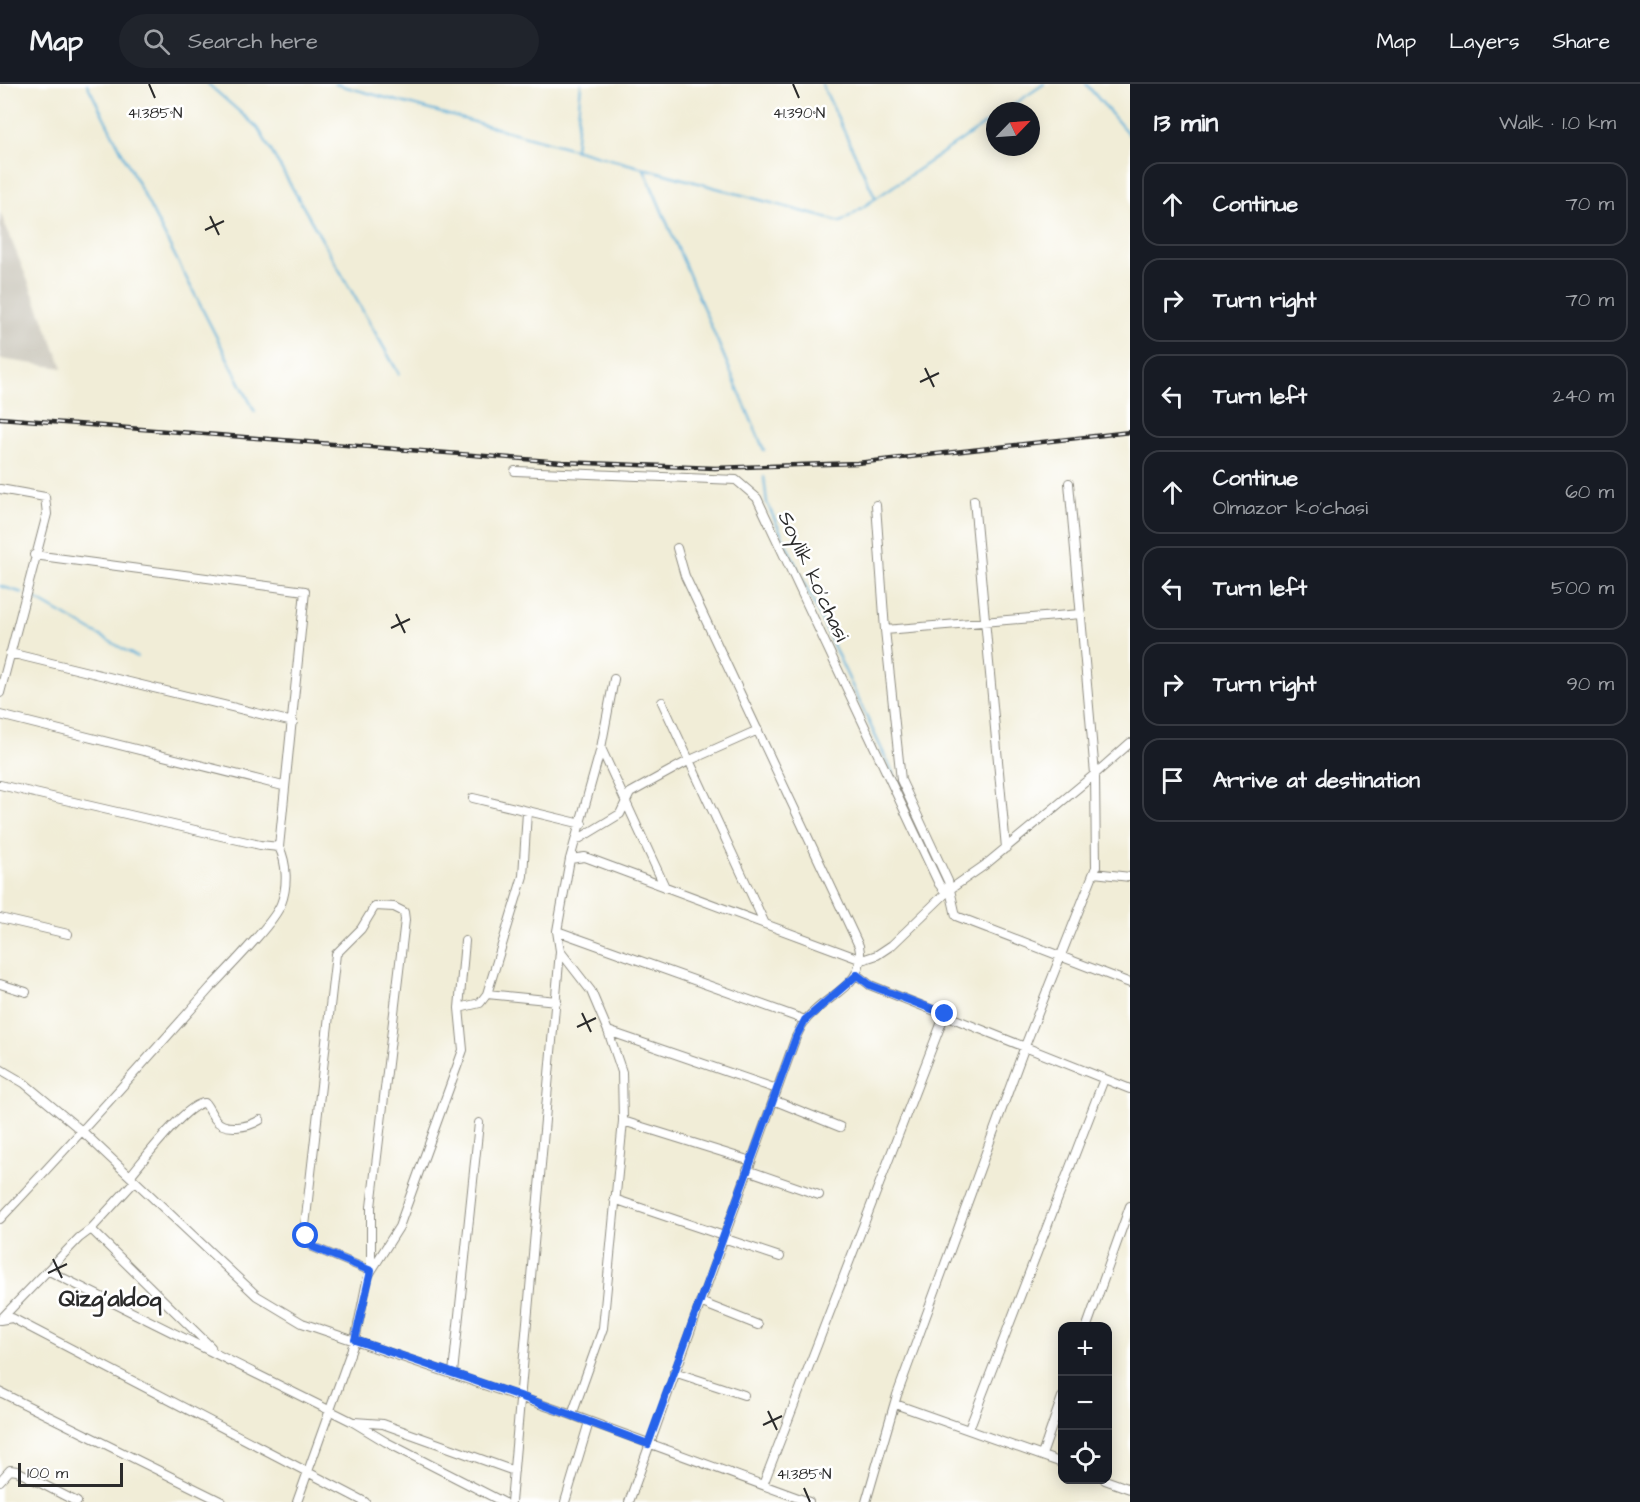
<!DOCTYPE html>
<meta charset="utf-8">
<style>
body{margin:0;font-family:"Architects Daughter",sans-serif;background:#20242c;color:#f1f3f6}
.controls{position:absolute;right:18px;bottom:18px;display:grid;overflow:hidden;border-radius:12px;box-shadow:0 3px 15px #0003}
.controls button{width:54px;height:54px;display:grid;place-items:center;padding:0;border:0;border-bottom:2px solid #363941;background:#171b24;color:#f1f3f6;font:30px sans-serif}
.compass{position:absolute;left:986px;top:18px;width:54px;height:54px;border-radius:50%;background:#171b24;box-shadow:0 3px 15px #0003;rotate:65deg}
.scale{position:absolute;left:18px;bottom:15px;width:105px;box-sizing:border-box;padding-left:6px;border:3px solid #2b2b2b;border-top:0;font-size:16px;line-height:21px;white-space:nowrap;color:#2b2b2b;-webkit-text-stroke:4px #fff;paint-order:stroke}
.stop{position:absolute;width:18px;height:18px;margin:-14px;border:4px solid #2563eb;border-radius:50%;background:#fff}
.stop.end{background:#2563eb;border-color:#fff;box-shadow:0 2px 6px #0008}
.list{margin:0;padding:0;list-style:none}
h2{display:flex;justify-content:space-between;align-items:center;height:78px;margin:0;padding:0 24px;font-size:26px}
h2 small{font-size:20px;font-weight:400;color:#9ea1a6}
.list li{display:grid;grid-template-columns:39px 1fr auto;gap:18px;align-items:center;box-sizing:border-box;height:84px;margin:0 12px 12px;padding:0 12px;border:2px solid #363941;border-radius:18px}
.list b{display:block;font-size:22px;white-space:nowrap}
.list p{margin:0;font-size:20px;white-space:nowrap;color:#9ea1a6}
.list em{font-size:20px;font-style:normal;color:#9ea1a6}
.icon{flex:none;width:33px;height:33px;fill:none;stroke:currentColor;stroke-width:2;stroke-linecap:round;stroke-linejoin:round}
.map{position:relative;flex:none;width:1130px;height:1418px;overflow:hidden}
header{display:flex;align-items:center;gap:36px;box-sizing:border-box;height:84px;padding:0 30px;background:#171b24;border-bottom:2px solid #363941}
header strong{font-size:28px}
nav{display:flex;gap:33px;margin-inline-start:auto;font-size:21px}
.search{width:420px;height:54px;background:#20242c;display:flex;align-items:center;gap:15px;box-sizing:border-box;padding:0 21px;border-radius:33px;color:#9ea1a6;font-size:22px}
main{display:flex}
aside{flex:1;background:#171b24}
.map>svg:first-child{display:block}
.industrial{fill:#c8c4b8}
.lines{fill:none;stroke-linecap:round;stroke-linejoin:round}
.stream{stroke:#5eafd9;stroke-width:2}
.minor-casing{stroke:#8e8c81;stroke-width:10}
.minor{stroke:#fff;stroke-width:8}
.rail-casing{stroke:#2b2b2b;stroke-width:4.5}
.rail{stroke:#fff;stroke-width:2;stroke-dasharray:7;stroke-linecap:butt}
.route{stroke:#2563eb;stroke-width:8}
.ticks{fill:none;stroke:#2b2b2b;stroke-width:2}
.labels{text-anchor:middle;stroke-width:5;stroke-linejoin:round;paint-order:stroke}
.street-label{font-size:21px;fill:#2b2b2b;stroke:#fff}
.quarter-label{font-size:24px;font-weight:bold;fill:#2b2b2b;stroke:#fff}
.ticks-label{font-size:15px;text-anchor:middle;fill:#2b2b2b;stroke:#fff;stroke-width:5;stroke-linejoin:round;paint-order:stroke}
</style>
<header>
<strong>Map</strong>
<div class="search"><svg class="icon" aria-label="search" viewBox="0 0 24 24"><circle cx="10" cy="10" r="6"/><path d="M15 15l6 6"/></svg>Search here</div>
<nav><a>Map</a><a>Layers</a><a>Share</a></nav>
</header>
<main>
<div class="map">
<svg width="1130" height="1418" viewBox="0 0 1130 1418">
<rect width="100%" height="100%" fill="#fff"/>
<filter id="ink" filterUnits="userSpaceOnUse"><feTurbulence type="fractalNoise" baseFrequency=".0167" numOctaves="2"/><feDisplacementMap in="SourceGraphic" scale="12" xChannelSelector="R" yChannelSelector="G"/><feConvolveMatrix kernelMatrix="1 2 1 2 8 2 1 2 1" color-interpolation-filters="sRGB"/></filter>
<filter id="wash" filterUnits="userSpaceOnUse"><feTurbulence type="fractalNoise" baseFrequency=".008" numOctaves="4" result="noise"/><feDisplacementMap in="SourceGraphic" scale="24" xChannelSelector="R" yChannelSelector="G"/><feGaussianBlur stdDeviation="1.35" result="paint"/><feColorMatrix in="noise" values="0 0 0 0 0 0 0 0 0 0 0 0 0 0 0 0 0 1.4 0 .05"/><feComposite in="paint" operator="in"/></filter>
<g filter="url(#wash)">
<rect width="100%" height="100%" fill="#f1edd7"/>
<path class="industrial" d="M0 128 63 284 0 275Z"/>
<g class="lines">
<path class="stream" d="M87 0 255 328
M208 0 258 44 399 290
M335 0 841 138 995 33
M822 0 875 113
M1086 0 1130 52
M1004 27 1044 0
M575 66 581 0
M644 85 764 366
M764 393 767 419 943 797
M0 502 23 509
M29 511 137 573"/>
</g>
</g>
<g filter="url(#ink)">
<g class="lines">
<g class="minor-casing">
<path id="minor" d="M515 387 736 396 757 414 939 800 946 809
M0 405 45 413 47 430 0 609
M974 416 1006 764
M876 421 885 546 901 696 948 797 956 832 1130 899
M34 471 305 507 279 763
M885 546 1081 530
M10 569 293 638
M614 595 601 664 570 775 557 847 560 867 591 907 608 947 622 988 623 1037 603 1244 572 1331 809 1418
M662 618 765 840
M0 631 283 702
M601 664 665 803
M0 701 260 761 279 763C287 779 288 802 281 820 274 839 227 886 211 903 142 981 72 1059 0 1135
M473 714 582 740
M577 756 620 730 630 709 688 677 758 646
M570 775 585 773 862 876 877 871 892 861 949 806 985 781 1095 690 1069 399
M1094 789 1130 793
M375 822 394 823 404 828 405 836 371 1123V1187L313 1163 306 1152 305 1142 336 870 361 845Z
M0 834 68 850
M557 847 805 936
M857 891 870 901 1130 1005
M0 900 26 908
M487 910 557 917
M459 924 480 919 487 910 523 792 527 728
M608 947 777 1005
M0 985 24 999 83 1048 257 1212 302 1239 572 1331
M773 1016 840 1043
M623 1037 751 1077
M747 1086 819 1111
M130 1092C143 1077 187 1018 205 1019 209 1024 211 1030 215 1035 224 1048 249 1043 260 1036
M135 1097 91 1145 211 1263
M614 1115 724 1152
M723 1154 780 1173
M49 1187 353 1338 386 1358 503 1418
M700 1218 758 1241
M1 1235 79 1154 91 1145
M0 1236 12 1234 365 1418
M1087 1242 1130 1122
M674 1288 744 1311
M453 1289 479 1039
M0 1308 222 1418
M895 1320 1062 1379
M354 1338 383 1340 514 1387
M969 1345 1104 995
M1042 1371 1062 1313
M1105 1396 1130 1405
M0 1397 10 1386 17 1387 77 1418
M763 1401 945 930
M297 1418 355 1256 368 1192 399 1143 463 966 459 924 465 857
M511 1418 560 867
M565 1418 589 1338
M629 1418 796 953C799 948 801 941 805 937 825 910 868 903 859 862L685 492 677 464
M866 1418 897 1311 1025 962 1096 783 1095 690 1130 659"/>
</g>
<use href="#minor" class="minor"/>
<g class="rail-casing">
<path id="rail" d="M0 334 562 378 715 384 857 379 1130 348"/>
</g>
<use href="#rail" class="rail"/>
</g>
</g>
<g class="lines" filter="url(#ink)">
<path class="route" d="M306 1152 313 1163 371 1187 355 1256 520 1312 648 1360 796 953 805 936 857 891 870 901 945 930"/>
</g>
<path class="ticks" d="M149 0 155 14M793 0 799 14M210 132 219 151M205 146 224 137M925 284 934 303M920 298 939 289M396 530 405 549M391 544 410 535M582 929 591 948M577 943 596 934M53 1175 62 1194M48 1189 67 1180M768 1327 777 1346M763 1341 782 1332M804 1404 810 1418"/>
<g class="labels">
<g class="street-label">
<text transform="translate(814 492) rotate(65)" y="7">Soylik ko'chasi</text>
</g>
<g class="quarter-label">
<text x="110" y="1222">Qizg'aldoq</text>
</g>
</g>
<g class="ticks-label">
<text x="155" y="34">41.385°N</text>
<text x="799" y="34">41.390°N</text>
<text x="804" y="1395">41.385°N</text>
</g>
</svg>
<div class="controls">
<button>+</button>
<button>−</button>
<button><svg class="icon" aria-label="locate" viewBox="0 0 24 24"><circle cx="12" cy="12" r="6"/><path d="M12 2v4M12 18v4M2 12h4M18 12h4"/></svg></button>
</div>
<svg class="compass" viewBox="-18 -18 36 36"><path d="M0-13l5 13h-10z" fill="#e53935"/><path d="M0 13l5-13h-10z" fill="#9ea1a6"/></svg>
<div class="scale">100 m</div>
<div class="stop" style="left:306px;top:1152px"></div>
<div class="stop end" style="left:945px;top:930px"></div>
</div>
<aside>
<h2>13 min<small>Walk · 1.0 km</small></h2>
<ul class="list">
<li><svg class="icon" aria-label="ahead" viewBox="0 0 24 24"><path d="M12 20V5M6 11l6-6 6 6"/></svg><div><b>Continue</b></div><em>70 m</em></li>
<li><svg class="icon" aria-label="right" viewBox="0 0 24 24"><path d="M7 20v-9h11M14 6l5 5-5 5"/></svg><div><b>Turn right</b></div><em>70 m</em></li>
<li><svg class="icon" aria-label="left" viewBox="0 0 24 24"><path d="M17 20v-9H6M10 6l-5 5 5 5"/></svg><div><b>Turn left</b></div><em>240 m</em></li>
<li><svg class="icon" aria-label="ahead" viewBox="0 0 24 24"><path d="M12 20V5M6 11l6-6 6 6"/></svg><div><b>Continue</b><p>Olmazor ko'chasi</p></div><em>60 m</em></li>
<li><svg class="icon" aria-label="left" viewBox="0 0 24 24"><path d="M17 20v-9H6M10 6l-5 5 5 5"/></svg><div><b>Turn left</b></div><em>500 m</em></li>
<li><svg class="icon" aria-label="right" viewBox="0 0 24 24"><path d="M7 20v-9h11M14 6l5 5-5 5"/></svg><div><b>Turn right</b></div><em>90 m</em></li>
<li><svg class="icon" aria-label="arrive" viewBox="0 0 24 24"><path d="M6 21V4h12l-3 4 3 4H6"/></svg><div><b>Arrive at destination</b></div></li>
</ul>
</aside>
</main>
